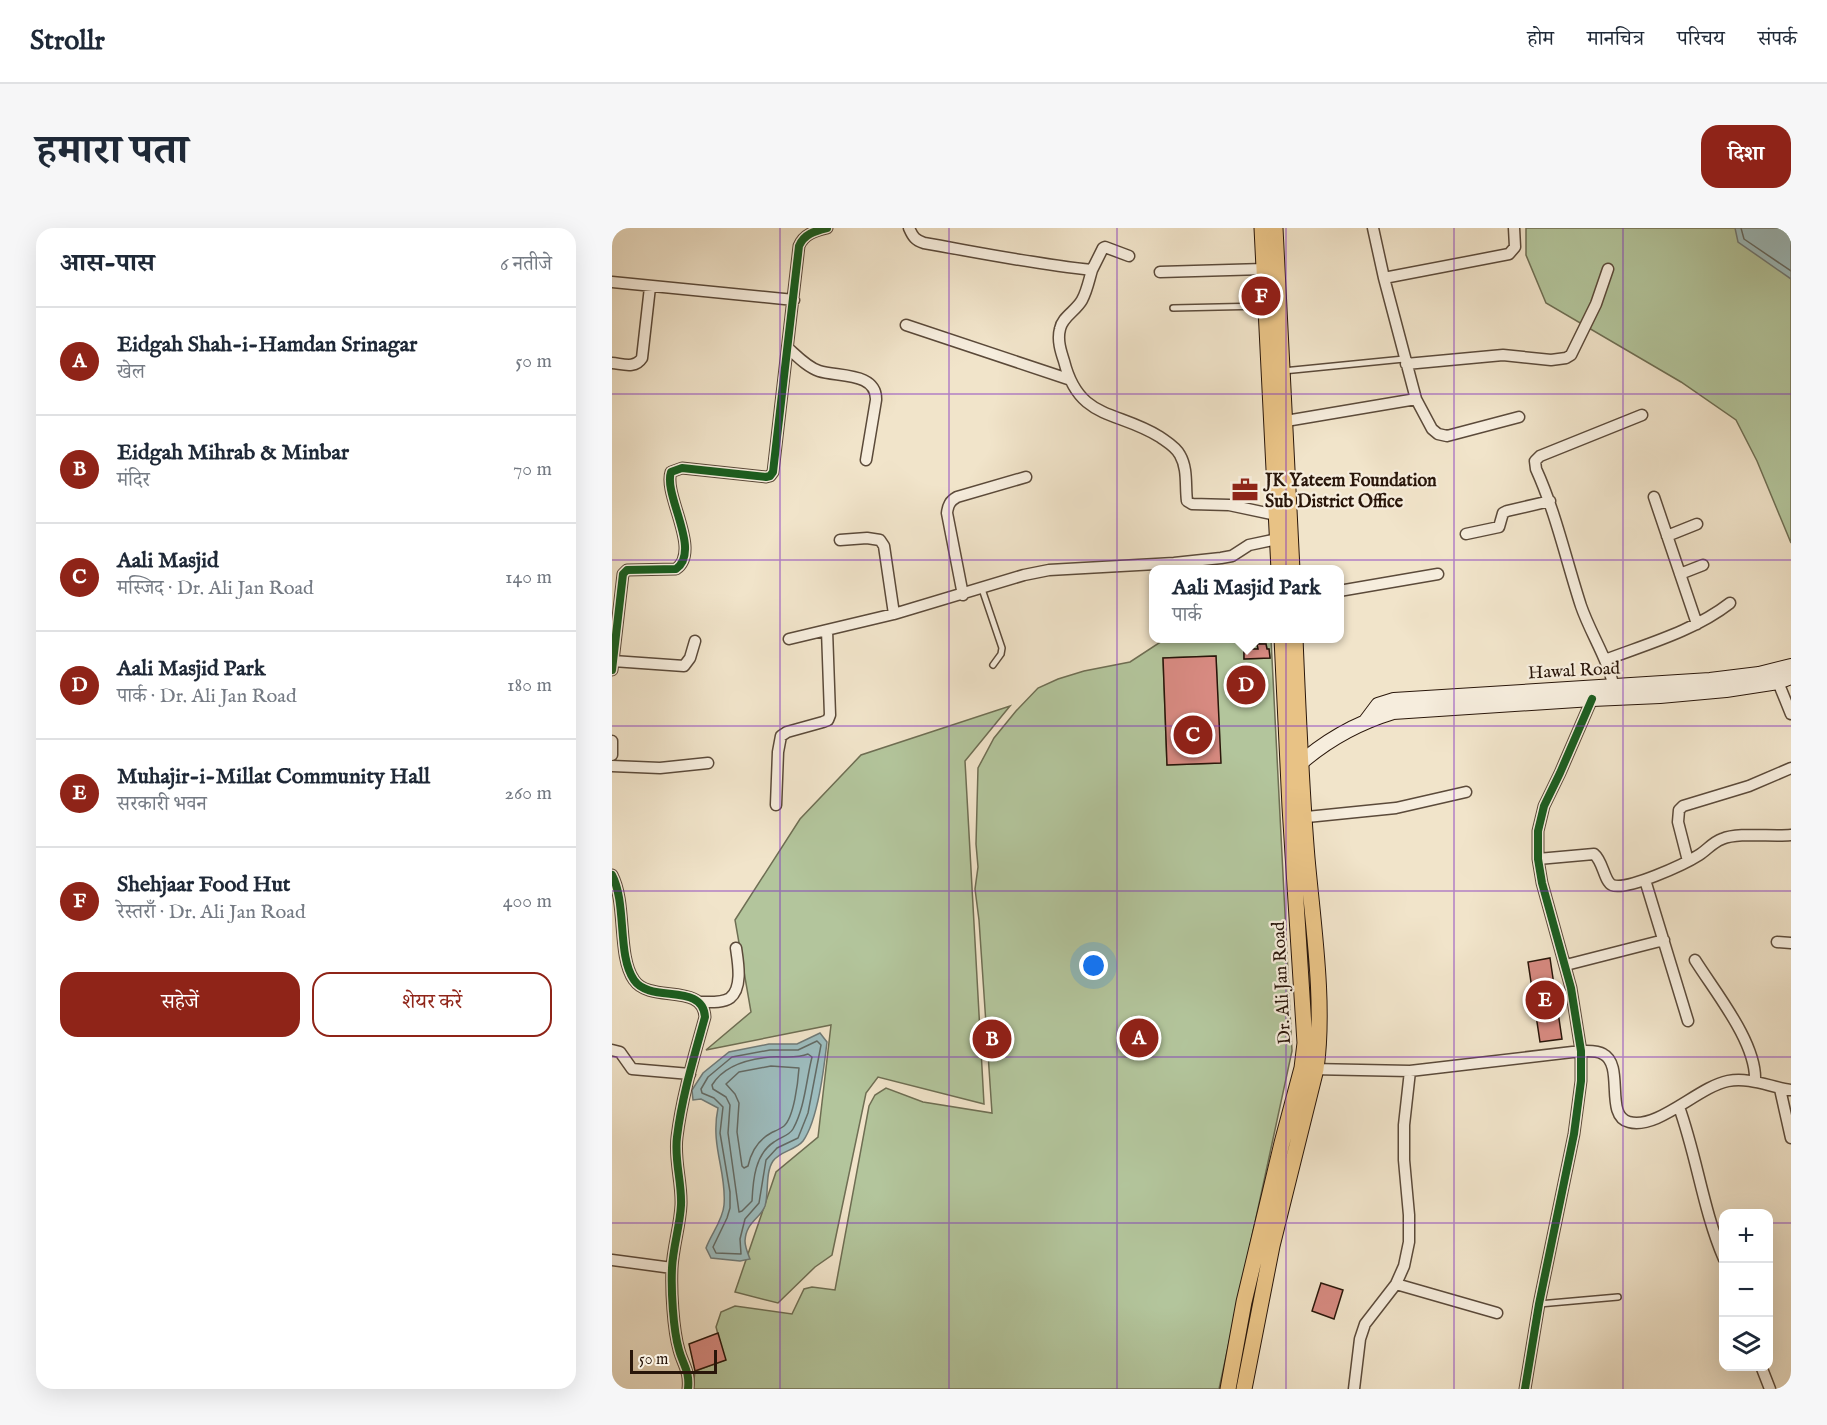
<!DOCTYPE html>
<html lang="hi">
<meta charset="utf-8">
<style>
body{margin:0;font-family:"IM FELL English","Noto Serif Devanagari",serif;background:#f6f6f7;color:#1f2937}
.controls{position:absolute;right:18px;bottom:18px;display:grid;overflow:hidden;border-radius:12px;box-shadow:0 6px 24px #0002}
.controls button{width:54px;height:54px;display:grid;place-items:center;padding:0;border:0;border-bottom:2px solid #e0e1e3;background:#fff;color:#1f2937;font:30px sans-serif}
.scale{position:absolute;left:18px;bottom:15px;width:87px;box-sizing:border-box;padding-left:6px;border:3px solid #29160a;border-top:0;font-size:16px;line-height:21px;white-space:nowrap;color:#29160a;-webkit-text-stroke:4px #f6eddd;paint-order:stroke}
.you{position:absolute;left:482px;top:738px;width:21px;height:21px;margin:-15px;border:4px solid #fff;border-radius:50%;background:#1a73e8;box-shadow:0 0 0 9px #1a73e833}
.badge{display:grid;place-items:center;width:39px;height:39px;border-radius:50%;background:#8f2418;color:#fff;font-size:20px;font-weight:700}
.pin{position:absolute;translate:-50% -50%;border:3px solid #fff;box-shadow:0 2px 6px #0006}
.popup{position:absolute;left:537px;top:337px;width:195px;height:78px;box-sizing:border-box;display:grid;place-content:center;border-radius:12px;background:#fff;filter:drop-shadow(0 2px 4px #0005);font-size:20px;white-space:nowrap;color:#747a83}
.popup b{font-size:22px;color:#1f2937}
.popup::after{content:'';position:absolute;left:50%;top:100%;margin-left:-12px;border:12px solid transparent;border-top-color:#fff}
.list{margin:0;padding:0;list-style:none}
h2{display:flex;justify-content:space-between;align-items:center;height:78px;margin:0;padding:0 24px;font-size:26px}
h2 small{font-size:20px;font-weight:400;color:#747a83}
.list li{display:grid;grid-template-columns:39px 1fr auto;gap:18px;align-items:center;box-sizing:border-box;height:108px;padding:0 24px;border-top:2px solid #e0e1e3}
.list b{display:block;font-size:22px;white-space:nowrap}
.list p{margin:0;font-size:20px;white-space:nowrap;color:#747a83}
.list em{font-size:20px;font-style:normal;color:#747a83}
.actions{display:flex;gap:12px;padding:18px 24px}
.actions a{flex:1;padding:14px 0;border:2px solid #8f2418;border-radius:18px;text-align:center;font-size:21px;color:#8f2418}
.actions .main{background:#8f2418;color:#fff}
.icon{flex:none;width:33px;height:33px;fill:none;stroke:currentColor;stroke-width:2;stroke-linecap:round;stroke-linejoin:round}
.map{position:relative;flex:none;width:1179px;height:1161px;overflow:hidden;border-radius:18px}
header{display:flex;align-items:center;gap:36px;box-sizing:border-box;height:84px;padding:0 30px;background:#fff;border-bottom:2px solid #e0e1e3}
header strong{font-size:28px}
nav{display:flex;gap:33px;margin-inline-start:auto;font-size:21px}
.intro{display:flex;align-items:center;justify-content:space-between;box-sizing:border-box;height:144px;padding:0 36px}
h1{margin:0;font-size:42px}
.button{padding:15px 27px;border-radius:18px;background:#8f2418;color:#fff;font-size:21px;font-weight:700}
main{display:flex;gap:36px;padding:0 36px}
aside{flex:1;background:#fff;border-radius:18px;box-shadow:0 6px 24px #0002}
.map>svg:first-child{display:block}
.green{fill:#b3c59c;stroke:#6e6e53;stroke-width:1.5;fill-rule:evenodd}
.water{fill:#9dbdbf;stroke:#6f7a77;stroke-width:1.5}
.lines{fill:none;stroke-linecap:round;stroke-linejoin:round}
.shore{stroke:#636a64;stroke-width:1.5}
.building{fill:#d78a81;stroke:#29160a;stroke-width:1.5}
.lane-casing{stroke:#5b4a3a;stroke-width:8}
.street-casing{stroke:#5b4a3a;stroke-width:13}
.secondary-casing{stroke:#29160a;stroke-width:16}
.primary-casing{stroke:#29160a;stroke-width:17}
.lane{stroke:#f6eddd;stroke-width:5}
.street{stroke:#f6eddd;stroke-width:10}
.secondary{stroke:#f6eddd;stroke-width:14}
.primary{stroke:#e8c285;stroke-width:15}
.cycleway-casing{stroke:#f6eddd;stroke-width:11}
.cycleway{stroke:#1b5e20;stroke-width:8}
.grid{fill:none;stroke:#7b2cbf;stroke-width:1.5;stroke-opacity:0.55}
.labels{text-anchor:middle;stroke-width:4.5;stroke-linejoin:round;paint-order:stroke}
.poi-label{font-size:18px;font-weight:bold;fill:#29160a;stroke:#f6eddd;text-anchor:start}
.street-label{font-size:18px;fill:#29160a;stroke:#f6eddd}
</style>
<header>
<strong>Strollr</strong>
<nav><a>होम</a><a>मानचित्र</a><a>परिचय</a><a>संपर्क</a></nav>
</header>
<div class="intro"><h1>हमारा पता</h1><a class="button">दिशा</a></div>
<main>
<aside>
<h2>आस-पास<small>6 नतीजे</small></h2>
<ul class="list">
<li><span class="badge">A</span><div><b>Eidgah Shah-i-Hamdan Srinagar</b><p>खेल</p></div><em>50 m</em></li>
<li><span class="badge">B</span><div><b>Eidgah Mihrab &amp; Minbar</b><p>मंदिर</p></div><em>70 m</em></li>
<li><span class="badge">C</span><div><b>Aali Masjid</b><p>मस्जिद · Dr. Ali Jan Road</p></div><em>140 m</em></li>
<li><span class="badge">D</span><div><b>Aali Masjid Park</b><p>पार्क · Dr. Ali Jan Road</p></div><em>180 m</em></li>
<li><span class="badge">E</span><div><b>Muhajir-i-Millat Community Hall</b><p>सरकारी भवन</p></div><em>260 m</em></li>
<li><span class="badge">F</span><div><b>Shehjaar Food Hut</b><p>रेस्तराँ · Dr. Ali Jan Road</p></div><em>400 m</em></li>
</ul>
<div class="actions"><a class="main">सहेजें</a><a>शेयर करें</a></div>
</aside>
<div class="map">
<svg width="1179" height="1161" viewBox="0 0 1179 1161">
<rect width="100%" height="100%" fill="#f1e4ca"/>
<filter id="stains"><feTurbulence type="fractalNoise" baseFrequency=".00333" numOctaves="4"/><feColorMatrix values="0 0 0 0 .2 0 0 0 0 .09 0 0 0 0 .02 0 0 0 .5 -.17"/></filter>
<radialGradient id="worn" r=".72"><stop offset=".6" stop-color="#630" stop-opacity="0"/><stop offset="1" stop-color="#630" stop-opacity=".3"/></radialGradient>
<path class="green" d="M914 0H1179V315L1145 233 1124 192 1069 154 934 75 914 27Z
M553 411H659L680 823 607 1161H81L83 1143 113 1132 104 1099 109 1084 123 1078 180 1086 192 1061 200 1059 223 1062 257 878 263 867 274 860 311 874 380 885 367 692 363 661 366 639 364 616 366 540 382 510 404 483 426 460 446 451 472 443 518 434ZM645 416H654L655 421H657L658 430 632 431V421H646ZM604 428 608 535 555 537 551 430Z
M398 478 353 533 372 876 266 849 254 865 220 1027 203 1039 166 1075 123 1064 164 944 206 909 219 797 94 822 139 784 123 692 188 591 249 527Z"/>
<path class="water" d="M1123 0H1179V51L1126 14Z
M208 805 215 814C212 840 206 892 191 913 184 922 168 923 161 933 153 945 157 965 153 978 148 991 134 994 133 1013 133 1019 136 1026 138 1031L128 1033 99 1030 94 1020C99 1006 111 992 112 977 115 944 98 918 106 880L89 871 81 872 80 862 91 845 117 824 157 816H185Z"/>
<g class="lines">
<path class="shore" d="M1129 0 1132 11 1179 43
M205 813 209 817 196 885 186 910 165 920 154 932 147 975 133 991 128 1011 129 1026 104 1025 101 1019 115 990 118 980V964L108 905 111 879 102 870 90 865 89 861 96 849 120 829 158 822H186Z
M196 826 200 829C194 853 193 879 181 901 177 908 168 909 162 914 143 926 141 952 140 973L130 983 127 984 116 905 118 877 114 869 101 861 100 857C112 837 136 831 158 829 171 828 184 831 196 826Z
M159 838 187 840C186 854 182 889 172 898 168 901 163 903 159 905 146 912 139 924 136 938L132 940 130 938 125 904 127 875 123 866 114 856 127 844Z"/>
</g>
<path class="building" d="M645 416H654L655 421H657L658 430 632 431V421H646Z
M604 428 609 535 555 537 551 430Z
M938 730 950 811 928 814 916 734Z
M709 1055 731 1062 722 1091 700 1083Z
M106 1105 114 1132 83 1143 77 1116Z"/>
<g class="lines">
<g class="lane-casing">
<path id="lane" d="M561 80 652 78
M671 143 792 131
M370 361 390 420 389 426 381 437
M927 1076 1006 1069"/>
</g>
<g class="street-casing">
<path id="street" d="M297 0C301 9 303 12 312 15 369 25 422 36 480 42L491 20 493 19 517 28
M761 0 772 50 804 171 820 201 826 206 835 208 907 189
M480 42C477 52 475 63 470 72 464 83 450 89 448 101 445 112 449 124 452 133 467 193 505 182 548 209 555 214 564 219 568 227 576 241 573 258 575 273L580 276 617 277 664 287
M548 44 652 41
M772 50 897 26 903 19 902 0
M0 54 182 72
M294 97 456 151
M176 120C185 128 195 139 207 143 226 149 265 144 264 172L254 232
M0 135C11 136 23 141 30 130L38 59
M794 136 891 127 939 132 954 130 959 127 984 76 996 41
M668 194 804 171
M1042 269 1085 396
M854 306 887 299 891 285 895 283 938 273
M1055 308 1085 296
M228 312 255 310 268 312 272 318 282 386
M1068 346 1091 337
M727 363 826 346
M351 367 335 285C336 277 338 273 345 269L414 249
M177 411 282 386 412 347 437 342 562 335 609 330 620 328 637 317 665 311
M993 432C1035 416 1082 403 1118 375
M1 433 72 438 78 430 83 413
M0 442 11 346 15 342 64 341C90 323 51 267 59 244L70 240 154 249 158 248 161 244 187 18C192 6 203 3 215 0
M1166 454 1179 486
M1003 465C998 434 979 407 969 378 954 332 944 285 924 241L923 233 928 228 1030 187
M0 513V527
M0 538 48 540 96 535
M164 577 166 524 169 508 175 504 211 494 216 492 218 487 215 402
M685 590 784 580 854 564
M926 631 982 626C991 633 992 653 1000 657 1015 663 1073 636 1087 627 1095 622 1101 614 1110 611 1127 604 1159 609 1179 607
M1076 633 1066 594 1067 582 1071 578 1137 558 1179 540
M0 647C15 675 5 728 22 752 38 776 91 754 93 789 82 829 70 868 65 909 62 932 70 954 69 977 68 998 61 1019 60 1040 59 1062 61 1101 67 1122 71 1137 78 1143 76 1161
M1033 652 1076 793
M1165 714 1179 715
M1083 732C1103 764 1145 815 1143 853
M954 737 1052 712
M89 774C97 774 111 775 118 770 131 760 126 734 124 720
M0 822 8 824 20 841 78 846
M699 841 798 843 969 823C976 823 985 822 991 826 1013 837 992 888 1017 894 1046 902 1086 859 1116 853 1138 849 1158 859 1179 862
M1168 861 1179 910
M1067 879C1085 929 1091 982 1112 1031
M0 1032 60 1040
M784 1056 885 1085
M1149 1138 1158 1161
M742 1161 748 1111 753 1096 784 1056 792 1038 797 1014V987L792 932V897L798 843
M913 1161 927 1076 962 906 969 853V823L959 760 930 655 926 631V603L932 578 948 545 980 471"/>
</g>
<g class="secondary-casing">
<path id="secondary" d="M754 493 766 477 782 472 1098 452 1147 446 1179 438
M683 540C710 515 745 495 781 484L980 471 1048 468 1114 462 1166 454 1179 449"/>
</g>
<g class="primary-casing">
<path id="primary" d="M650 0 667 342
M663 0 680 342
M616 1161 632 1074 670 915 690 840 693 815 678 579 670 410
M632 1161 660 1018 704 841C713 775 701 697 695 630 689 557 686 484 683 410"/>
</g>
<use href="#lane" class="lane"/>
<use href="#street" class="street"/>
<use href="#secondary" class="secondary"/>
<use href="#primary" class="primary"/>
<g class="cycleway-casing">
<path id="cycleway" d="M0 442 11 346 15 342 64 341C90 323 51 267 59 244L70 240 154 249 158 248 161 244 187 18C192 6 203 3 215 0
M0 647C15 675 5 728 22 752 38 776 91 754 93 789 82 829 70 868 65 909 62 932 70 954 69 977 68 998 61 1019 60 1040 59 1062 61 1101 67 1122 71 1137 78 1143 76 1161
M913 1161 927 1076 962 906 969 853V823L959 760 930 655 926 631V603L932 578 948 545 980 471"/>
</g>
<use href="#cycleway" class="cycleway"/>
</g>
<path class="grid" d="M168 0V1161M337 0V1161M505 0V1161M674 0V1161M842 0V1161M1011 0V1161M0 166H1179M0 332H1179M0 498H1179M0 663H1179M0 829H1179M0 995H1112M1156 995H1179"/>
<defs>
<g id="office-bare" transform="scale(2.07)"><path d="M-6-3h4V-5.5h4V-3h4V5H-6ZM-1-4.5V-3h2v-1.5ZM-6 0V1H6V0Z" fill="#8f2418" stroke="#f6eddd" stroke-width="2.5" paint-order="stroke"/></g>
</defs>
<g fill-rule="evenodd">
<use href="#office-bare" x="633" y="262"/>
</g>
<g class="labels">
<g class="poi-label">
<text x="653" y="258">JK Yateem Foundation<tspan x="653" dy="21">Sub District Office</tspan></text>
</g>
<g class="street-label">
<text transform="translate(962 442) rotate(-3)" y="6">Hawal Road</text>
<text transform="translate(669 755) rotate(-93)" y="6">Dr. Ali Jan Road</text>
</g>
</g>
<rect width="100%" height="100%" filter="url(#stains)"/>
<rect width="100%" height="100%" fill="url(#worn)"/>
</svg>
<div class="controls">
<button>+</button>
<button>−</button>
<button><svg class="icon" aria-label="layers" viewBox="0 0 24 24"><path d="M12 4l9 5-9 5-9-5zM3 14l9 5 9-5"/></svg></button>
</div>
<div class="scale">50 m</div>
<div class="you"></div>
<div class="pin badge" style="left:527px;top:810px">A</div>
<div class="pin badge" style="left:380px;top:811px">B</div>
<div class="pin badge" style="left:581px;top:507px">C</div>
<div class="pin badge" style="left:634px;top:457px">D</div>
<div class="popup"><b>Aali Masjid Park</b>पार्क</div>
<div class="pin badge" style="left:933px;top:772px">E</div>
<div class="pin badge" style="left:649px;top:68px">F</div>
</div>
</main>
